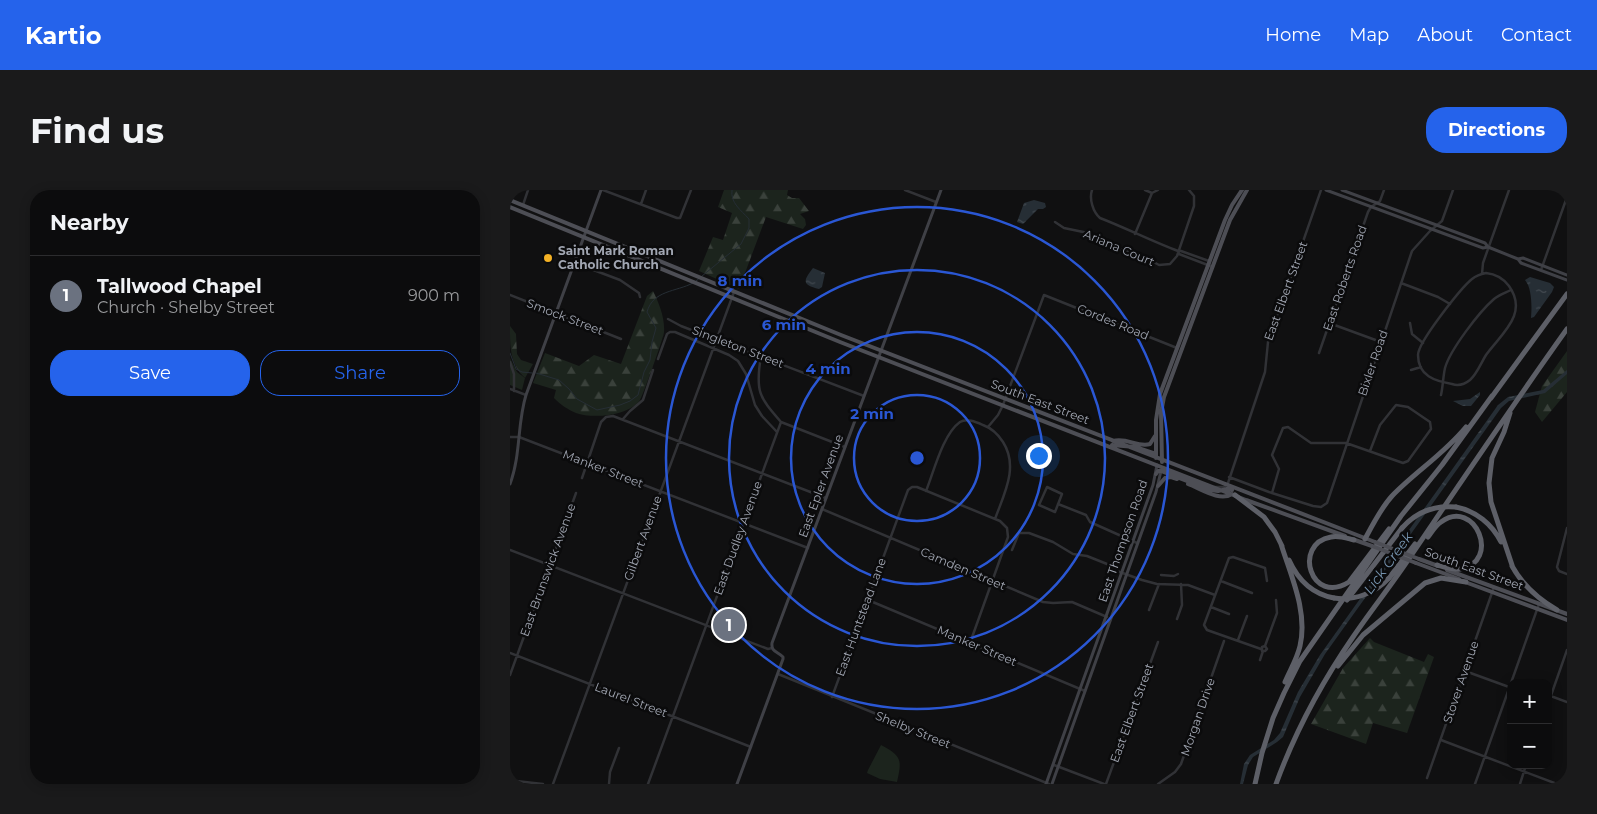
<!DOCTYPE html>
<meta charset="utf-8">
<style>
body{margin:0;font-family:Montserrat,sans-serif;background:#1a1a1b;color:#f1f3f6}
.controls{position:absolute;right:15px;bottom:15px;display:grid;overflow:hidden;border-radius:10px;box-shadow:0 2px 12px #0003}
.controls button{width:45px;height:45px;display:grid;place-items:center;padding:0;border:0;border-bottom:1px solid #2c2c2e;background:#0c0c0d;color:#f1f3f6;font:25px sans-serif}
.you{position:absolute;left:528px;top:265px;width:18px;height:18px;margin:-12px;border:4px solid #fff;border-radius:50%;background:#1a73e8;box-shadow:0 0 0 8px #1a73e833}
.badge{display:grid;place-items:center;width:32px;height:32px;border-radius:50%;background:#2563eb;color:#fff;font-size:16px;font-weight:700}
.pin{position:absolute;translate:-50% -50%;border:2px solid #fff;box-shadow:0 1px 5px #0006}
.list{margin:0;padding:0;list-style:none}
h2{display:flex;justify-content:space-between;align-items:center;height:65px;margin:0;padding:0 20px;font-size:21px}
h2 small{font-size:16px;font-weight:400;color:#9a9b9d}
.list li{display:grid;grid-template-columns:32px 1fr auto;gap:15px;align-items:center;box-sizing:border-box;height:80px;padding:0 20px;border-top:1px solid #2c2c2e}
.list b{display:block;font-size:19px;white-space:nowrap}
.list p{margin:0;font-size:16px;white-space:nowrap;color:#9a9b9d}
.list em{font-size:16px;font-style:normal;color:#9a9b9d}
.actions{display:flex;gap:10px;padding:15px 20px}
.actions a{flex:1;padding:11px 0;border:1px solid #2563eb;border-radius:20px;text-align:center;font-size:18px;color:#2563eb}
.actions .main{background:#2563eb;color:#fff}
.map{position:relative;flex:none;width:1057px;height:594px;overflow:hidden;border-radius:20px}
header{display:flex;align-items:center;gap:30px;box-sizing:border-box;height:70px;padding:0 25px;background:#2563eb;color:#fff}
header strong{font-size:24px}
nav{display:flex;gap:28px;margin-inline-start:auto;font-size:18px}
.intro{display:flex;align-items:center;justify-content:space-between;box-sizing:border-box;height:120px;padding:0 30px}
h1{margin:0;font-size:35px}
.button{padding:12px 22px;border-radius:20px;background:#2563eb;color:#fff;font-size:18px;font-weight:700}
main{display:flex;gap:30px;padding:0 30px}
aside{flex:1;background:#0c0c0d;border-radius:20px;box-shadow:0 2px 12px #0003}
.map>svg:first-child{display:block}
.forest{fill:url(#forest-firs)}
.pitch{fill:#1c241d}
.water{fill:url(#water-ripples)}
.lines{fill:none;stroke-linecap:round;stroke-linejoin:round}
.stream{stroke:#262e35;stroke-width:1}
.street{stroke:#313236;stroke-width:2.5}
.secondary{stroke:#3f4046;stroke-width:3}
.primary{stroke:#4d4e55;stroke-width:4}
.highway{stroke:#5d5f67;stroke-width:5}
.primary-bridge{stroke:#4d4e55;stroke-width:4}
.highway-bridge{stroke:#5d5f67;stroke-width:5}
.ring{fill:none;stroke:#2a57d4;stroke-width:2.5}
.poi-dot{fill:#f3b125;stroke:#0b0b0c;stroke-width:2}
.labels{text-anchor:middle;stroke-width:5;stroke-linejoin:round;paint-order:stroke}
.street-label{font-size:12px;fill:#a1a6b2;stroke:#0b0b0c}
.poi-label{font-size:12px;font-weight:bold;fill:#a1a6b2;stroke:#0b0b0c;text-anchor:start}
.water-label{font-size:14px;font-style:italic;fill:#7694af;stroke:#0b0b0c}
.centre{fill:#2a57d4;stroke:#0b0b0c;stroke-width:2.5}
.ring-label{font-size:15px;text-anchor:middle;font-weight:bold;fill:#2a57d4;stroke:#0b0b0c;stroke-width:5;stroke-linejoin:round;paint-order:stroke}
</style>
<header>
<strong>Kartio</strong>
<nav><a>Home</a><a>Map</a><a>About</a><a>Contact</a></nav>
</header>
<div class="intro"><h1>Find us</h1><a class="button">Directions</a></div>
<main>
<aside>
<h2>Nearby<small></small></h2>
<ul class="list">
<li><span class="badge" style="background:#6b7280">1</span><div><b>Tallwood Chapel</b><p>Church · Shelby Street</p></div><em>900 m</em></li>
</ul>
<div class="actions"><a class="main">Save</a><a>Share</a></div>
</aside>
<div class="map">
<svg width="1057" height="594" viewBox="0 0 1057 594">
<defs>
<pattern id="forest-firs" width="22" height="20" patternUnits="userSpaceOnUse" patternTransform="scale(1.25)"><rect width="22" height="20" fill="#1c241d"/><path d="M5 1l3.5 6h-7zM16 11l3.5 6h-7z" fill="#3a413b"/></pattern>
<pattern id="water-ripples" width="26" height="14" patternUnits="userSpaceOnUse" patternTransform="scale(1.25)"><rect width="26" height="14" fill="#262e35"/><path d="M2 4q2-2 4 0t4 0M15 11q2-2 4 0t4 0" fill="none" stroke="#424950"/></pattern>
</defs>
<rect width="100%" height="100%" fill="#101011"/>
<path class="forest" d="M214 0H278L277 5 282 8H289L299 21 290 24 295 29 296 35 293 39 256 27 229 99 189 81 203 47 213 50 222 23 208 17Z
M143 101C149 113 155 128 154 142 154 146 133 206 130 210 119 226 83 229 66 223 57 219 51 215 44 208L46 200 23 193 35 163 69 176 84 165 111 174 137 106Z
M0 136 6 144 7 164 11 170 23 174 15 188C0 174 0 157 0 136Z
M1057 161V202L1032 232 1025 222 1032 196Z
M860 448 864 452 914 472 918 464 924 467 897 543 863 533 856 554 801 534 833 478Z"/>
<path class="pitch" d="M0 168 7 182 15 188 12 200 0 195Z
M371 555C392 566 392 570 387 592L370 589 357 583 358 580Z"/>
<path class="water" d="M524 10 535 13 536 17 533 19H528L513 34 507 32 514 13Z
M303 78 315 83 312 97 309 99C293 95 292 92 303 78Z
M1020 87 1040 93 1044 97 1042 102 1024 127 1021 128C1022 117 1022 98 1015 90Z
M1057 180V184L1035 203 999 211 991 218 815 464 790 507 773 547 767 552 743 567 738 575 733 594H730L734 574 740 565 764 550 770 543 788 502 810 465 988 215 998 207 1033 200Z
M970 202V205L961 216H953L943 211 960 209Z"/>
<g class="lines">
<path class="stream" d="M186 91 231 54 239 38V29C231 20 220 13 222 0
M0 163 6 179 12 182 22 183
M26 183 49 190 59 199 67 209 87 220 110 215 120 211 128 205 134 182 140 170 142 152 146 138 137 122C143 100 166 102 183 93"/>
<path class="street" d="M93 0 167 28H170L181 0
M395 0 426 12
M582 0C579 9 583 22 590 28 616 38 641 51 668 61L669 64 703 77
M635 0 642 3 648 0
M131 14 136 0
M13 15 18 0
M545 32 554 38 578 43 601 57 627 63 649 75 660 74 667 66 684 16V6L679 0
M625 44 642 3
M668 61H671L699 71
M65 73 110 90 129 103 130 107
M1031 80 1057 7
M976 83C986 84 993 88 999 96 1019 124 991 144 976 165 971 173 967 184 960 190 955 194 948 196 942 194 925 191 908 186 908 165 908 152 951 98 962 89 967 85 971 84 976 83Z
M972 84 973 73 999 0
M891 93 928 107 940 114
M0 105 111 149
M158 129 171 136 354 206
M819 133 871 152
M900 133 902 144 913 153
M809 163 858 22 861 17 870 11 874 0
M148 169 157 144 160 142H165L219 165 228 171 236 184 245 215 252 226 267 242
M0 172 4 184V201
M901 180 911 177
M0 199 16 205
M931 205C933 196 933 187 935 178 940 160 969 122 984 109 989 105 995 103 1001 100
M113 229 120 221 133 210 143 180
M271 232 335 257
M478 237 488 225 493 215 534 105 667 158
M0 247H9L298 358
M719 287 759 302 803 316 811 317 817 313 902 61 920 41 932 31 943 0
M72 288 91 232 96 227 103 226 316 308
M537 297 552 304 545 322 529 315Z
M704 297H714L718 293 755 182 758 152 811 0
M416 301C424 281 433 244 450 232 457 228 466 232 473 235 481 238 488 244 493 252 509 277 494 304 485 329
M762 303 769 279 762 265 773 238 778 237 801 253H836L893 273 898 271 921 239 920 232 898 217 886 215 870 235 860 261
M548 314 576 325 580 332 627 353
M312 319 533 412 543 413 562 412 597 427
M1057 338 1047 377 1049 381 1057 384
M0 360 258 459 262 458
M502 360 509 343H519L543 352 563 364 577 366 597 374 607 381 632 390 647 394 678 395 705 405
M651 385 664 386 668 384
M711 391 742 403
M358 410 575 501
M701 417 719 424
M639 420 649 394
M667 429 672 415 671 394
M728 450 737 426
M755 456 752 457V461H755L757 459 755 456 767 423 766 410
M751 459 697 440 694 435 719 368 723 367 755 378 757 391
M0 463 241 557
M750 470 753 461
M955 481 999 497
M268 484 539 594
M0 485 66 303
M1001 493 1029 414
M1038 505 1057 512
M322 507 398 300 402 297H407L490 331 497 338 498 347 460 453
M1038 514 1057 460
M931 550 1047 594
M544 575 594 594
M917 588 984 397
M5 594 6 591 33 594
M43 594 224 102
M99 594 100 582 109 558
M138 594 271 232C249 207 245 201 251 166
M596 594 648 452
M648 594 665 582 671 574 714 451
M965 594 1001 493
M1010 594 1016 575"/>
<path class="secondary" d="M816 0 973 58 978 57 1008 69 1011 73 1057 90
M832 0 975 53 978 57
M1008 69 1013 68 1057 85
M0 294C11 265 7 234 16 205L91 0
M227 594 273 469V467C267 461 261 462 262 453L431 0
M536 594 643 295 647 275
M542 594 646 302 651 281"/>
<path class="primary" d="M0 10 331 145 865 352
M0 17 330 152 736 310 835 346
M603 251C617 247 628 258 640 254L645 246
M602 255 625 257 646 264
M646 268V230L650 204 715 30 722 15 732 0
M652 272 651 223 654 207 720 30 737 0
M646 284 648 281H651L700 300 708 301 717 299 722 300
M678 294C691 299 710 312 722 304
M648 296 655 288 661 287 667 289
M842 349 862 356
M909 369 928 376
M906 373 949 389
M937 380 1057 424
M955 392 1057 430"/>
<path class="highway" d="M981 208 1057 104
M1000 223 994 242 982 268 979 293 981 312 1003 378
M725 305 754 327 765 342 772 356
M946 317C966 321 982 334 991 352
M918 347C922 342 925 336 931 332 965 307 992 372 950 379 942 380 934 377 927 375
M855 349C863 334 871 318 882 306 905 282 934 264 956 237
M844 350C836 348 828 345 821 347 782 354 801 416 839 392L879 339
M771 354C781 386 798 422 790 456 787 469 780 480 775 492
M779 370C788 390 802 404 824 408
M1002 376C1013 396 1028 409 1047 420
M879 388 905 354
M837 410 892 338
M828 476 853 445 915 393 931 388 956 392
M745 594 752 563 763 528 774 503 790 471 891 326 932 275 982 206
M766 594C785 542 812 492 843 447 860 422 879 398 896 373 949 295 1002 216 1057 139"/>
<path class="primary-bridge" d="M865 352 909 369
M862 356 906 373"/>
<path class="highway-bridge" d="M892 338C906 322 925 315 946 317
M824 408C845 411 865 403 879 388"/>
</g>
<g class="ring">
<circle cx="407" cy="268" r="63"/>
<circle cx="407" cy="268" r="126"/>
<circle cx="407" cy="268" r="188"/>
<circle cx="407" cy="268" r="251"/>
</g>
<circle class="poi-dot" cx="38" cy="68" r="5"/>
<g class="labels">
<g class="street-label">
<text transform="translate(609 58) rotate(23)" y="4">Ariana Court</text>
<text transform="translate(835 88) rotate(-71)" y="4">East Roberts Road</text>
<text transform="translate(776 101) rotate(-70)" y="4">East Elbert Street</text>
<text transform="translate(55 127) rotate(21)" y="4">Smock Street</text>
<text transform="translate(603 132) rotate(22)" y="4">Cordes Road</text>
<text transform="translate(228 157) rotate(21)" y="4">Singleton Street</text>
<text transform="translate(863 173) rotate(-71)" y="4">Bixler Road</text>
<text transform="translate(530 212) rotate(21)" y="4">South East Street</text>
<text transform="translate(93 279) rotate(21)" y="4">Manker Street</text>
<text transform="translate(311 296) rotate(-70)" y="4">East Epler Avenue</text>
<text transform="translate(133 348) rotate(-70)" y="4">Gilbert Avenue</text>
<text transform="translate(228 348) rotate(-70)" y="4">East Dudley Avenue</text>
<text transform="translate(613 351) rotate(-71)" y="4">East Thompson Road</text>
<text transform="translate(453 379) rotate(23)" y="4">Camden Street</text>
<text transform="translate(964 379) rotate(20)" y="4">South East Street</text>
<text transform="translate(38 380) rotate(-70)" y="4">East Brunswick Avenue</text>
<text transform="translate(351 427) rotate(-70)" y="4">East Huntstead Lane</text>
<text transform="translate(467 456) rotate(23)" y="4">Manker Street</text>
<text transform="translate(951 492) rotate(-71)" y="4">Stover Avenue</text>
<text transform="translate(121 510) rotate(21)" y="4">Laurel Street</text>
<text transform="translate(622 523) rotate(-70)" y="4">East Elbert Street</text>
<text transform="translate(688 527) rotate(-71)" y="4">Morgan Drive</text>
<text transform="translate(403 540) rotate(22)" y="4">Shelby Street</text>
</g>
<g class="poi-label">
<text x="48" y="65">Saint Mark Roman<tspan x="48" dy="14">Catholic Church</tspan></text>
</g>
<g class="water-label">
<text transform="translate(878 373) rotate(-54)" y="5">Lick Creek</text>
</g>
</g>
<circle cx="407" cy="268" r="8" class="centre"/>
<g class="ring-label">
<text x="230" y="96">8 min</text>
<text x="274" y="140">6 min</text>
<text x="318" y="184">4 min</text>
<text x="362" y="229">2 min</text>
</g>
</svg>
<div class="controls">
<button>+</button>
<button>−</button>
</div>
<div class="you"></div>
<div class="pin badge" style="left:219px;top:435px;background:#6b7280">1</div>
</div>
</main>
